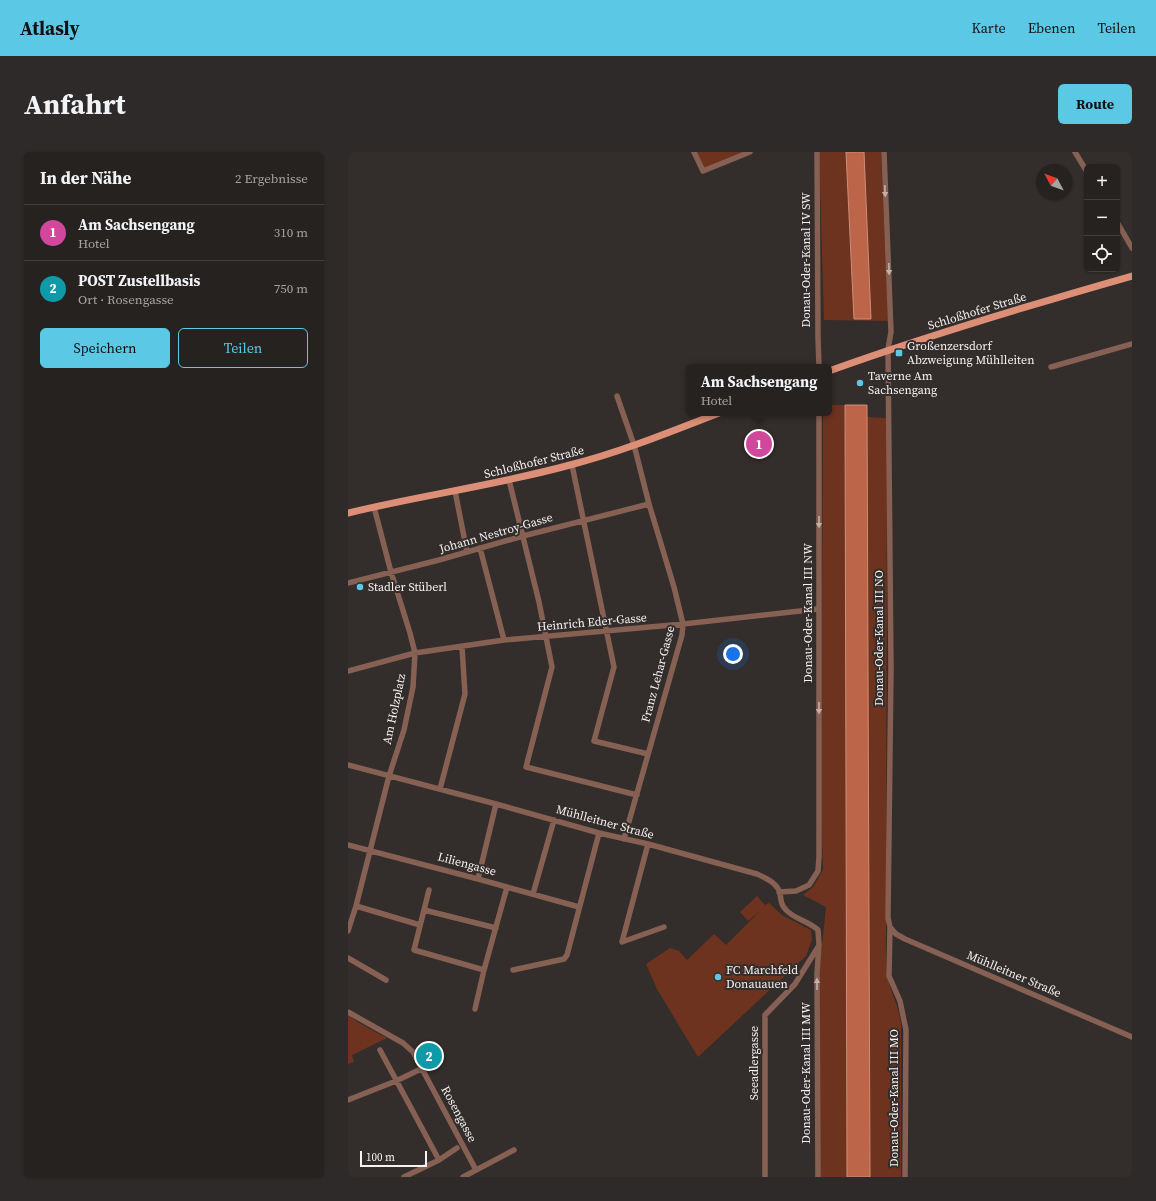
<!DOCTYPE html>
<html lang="de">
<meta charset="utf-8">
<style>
body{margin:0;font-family:"Source Serif 4",serif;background:#2e2a29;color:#f1f3f6}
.controls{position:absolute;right:12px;top:12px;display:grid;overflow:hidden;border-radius:6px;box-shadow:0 1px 3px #0004}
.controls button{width:36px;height:36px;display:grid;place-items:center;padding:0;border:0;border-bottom:1px solid #423f3e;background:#262220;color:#f1f3f6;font:20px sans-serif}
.compass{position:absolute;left:688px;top:12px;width:36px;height:36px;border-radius:50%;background:#262220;box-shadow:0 1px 3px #0004;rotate:311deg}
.scale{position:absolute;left:12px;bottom:10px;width:67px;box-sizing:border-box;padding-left:4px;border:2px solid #f6f2f1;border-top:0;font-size:11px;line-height:14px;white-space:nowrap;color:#f6f2f1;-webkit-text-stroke:3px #332d2b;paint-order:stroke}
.you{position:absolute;left:385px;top:502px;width:14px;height:14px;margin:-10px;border:3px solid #fff;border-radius:50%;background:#1a73e8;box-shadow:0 0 0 6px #1a73e833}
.badge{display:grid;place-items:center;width:26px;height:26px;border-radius:50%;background:#5bc8e6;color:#fff;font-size:13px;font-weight:700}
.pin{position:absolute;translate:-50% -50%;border:2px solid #fff;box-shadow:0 1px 4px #0006}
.popup{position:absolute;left:338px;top:212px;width:146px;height:52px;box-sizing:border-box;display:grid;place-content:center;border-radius:6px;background:#262220;filter:drop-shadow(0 1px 3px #0005);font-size:13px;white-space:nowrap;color:#a4a4a5}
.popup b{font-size:15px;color:#f1f3f6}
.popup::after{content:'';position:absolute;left:50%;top:100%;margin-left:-8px;border:8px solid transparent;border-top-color:#262220}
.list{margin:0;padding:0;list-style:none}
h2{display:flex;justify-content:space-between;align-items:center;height:52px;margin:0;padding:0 16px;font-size:17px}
h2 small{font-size:13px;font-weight:400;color:#a4a4a5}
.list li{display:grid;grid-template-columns:26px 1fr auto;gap:12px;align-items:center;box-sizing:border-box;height:56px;padding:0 16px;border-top:1px solid #423f3e}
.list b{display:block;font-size:15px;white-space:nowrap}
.list p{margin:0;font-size:13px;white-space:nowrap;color:#a4a4a5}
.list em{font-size:13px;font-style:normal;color:#a4a4a5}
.actions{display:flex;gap:8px;padding:12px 16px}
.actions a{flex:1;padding:9px 0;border:1px solid #5bc8e6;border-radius:6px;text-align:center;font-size:14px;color:#5bc8e6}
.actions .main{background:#5bc8e6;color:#111}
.icon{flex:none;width:22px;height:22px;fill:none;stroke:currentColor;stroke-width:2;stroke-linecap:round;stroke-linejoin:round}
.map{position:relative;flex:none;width:784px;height:1025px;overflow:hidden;border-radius:6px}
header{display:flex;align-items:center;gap:24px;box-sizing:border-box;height:56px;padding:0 20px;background:#5bc8e6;color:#111}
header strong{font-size:19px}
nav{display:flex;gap:22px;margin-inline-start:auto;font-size:14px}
.intro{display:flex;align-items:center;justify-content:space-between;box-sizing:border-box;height:96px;padding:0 24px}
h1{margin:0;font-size:28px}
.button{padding:10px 18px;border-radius:6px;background:#5bc8e6;color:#111;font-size:14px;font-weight:700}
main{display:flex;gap:24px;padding:0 24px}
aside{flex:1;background:#262220;border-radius:6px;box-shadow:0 1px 3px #0004}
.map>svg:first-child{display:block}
.green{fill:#6e331e}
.water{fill:#bc6548;stroke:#cd8f7b}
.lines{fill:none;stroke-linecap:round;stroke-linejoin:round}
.minor{stroke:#866053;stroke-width:5.5}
.major{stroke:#dc8f76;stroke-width:7}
.oneway{fill:#c4b0aa}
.poi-dot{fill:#5bc8e6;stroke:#332d2b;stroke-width:1.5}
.labels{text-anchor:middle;stroke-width:4;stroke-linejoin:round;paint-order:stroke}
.street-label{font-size:12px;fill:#f6f2f1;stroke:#332d2b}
.poi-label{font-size:12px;fill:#f6f2f1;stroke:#332d2b;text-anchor:start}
</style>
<header>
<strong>Atlasly</strong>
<nav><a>Karte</a><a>Ebenen</a><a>Teilen</a></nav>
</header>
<div class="intro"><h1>Anfahrt</h1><a class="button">Route</a></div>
<main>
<aside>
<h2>In der Nähe<small>2 Ergebnisse</small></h2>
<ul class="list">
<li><span class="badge" style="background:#d1479c">1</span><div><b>Am Sachsengang</b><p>Hotel</p></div><em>310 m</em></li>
<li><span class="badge" style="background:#0f9aa8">2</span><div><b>POST Zustellbasis</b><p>Ort · Rosengasse</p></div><em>750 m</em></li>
</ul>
<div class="actions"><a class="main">Speichern</a><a>Teilen</a></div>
</aside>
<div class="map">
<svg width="784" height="1025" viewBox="0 0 784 1025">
<rect width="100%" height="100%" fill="#332d2b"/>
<path class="green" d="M349 0H396L356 16Z
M471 0H498L506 167H523L516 0H533L540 169 476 168Z
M481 253H497L499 1025H471V822L478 755 455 743 465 735 475 718 473 660 475 261H481Z
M519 265 539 266 538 782C538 796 537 812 540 826 543 842 551 854 553 872V1025H522Z
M409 744 417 753 421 751 434 763 463 778 464 788 458 804 350 905 309 837 298 812 322 796 331 799 339 808 366 782 378 793 412 759 400 769 392 760Z
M0 863 11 871 39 886 4 903 6 910 0 912Z"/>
<path class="water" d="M498 0H516L523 167H506Z
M497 253H519L522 1025H499Z"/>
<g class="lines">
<path class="minor" d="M346 0 355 19 402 0
M469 0 470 186 471 215
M536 0 543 180 540 197 543 517 540 766 542 775 541 824 552 849 558 878 557 1025
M727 0 739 20
M769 70 784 96
M703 215 784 192
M269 244 286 293 301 352 326 435 335 472 334 483 276 687
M224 313 266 515 246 589 300 602
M161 328 191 450 204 515 178 615 289 643
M107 339 119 400
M132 396 156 488
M0 431 91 408 175 384 301 352
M0 519 67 501 156 488 335 472 470 457
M0 613 148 652 251 681 300 692 409 722C418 726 429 731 432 741 433 748 433 753 438 758 446 767 461 769 470 778L471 793 469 821 470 1025
M92 637 117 542 114 495
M300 692 274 790 316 775
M0 693 130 727 231 755
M130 727 148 652
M81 738 66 798 136 818
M431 740 448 739 461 733 470 719 471 705V261
M185 742 206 668
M8 754 41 624 56 578 65 535 67 501 62 481 43 420 26 355
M76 758 148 776
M542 775 548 782 557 787 784 885
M0 779 8 754 72 773
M0 806 38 828
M165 818 216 807 219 803 251 681
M127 857 136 818 159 735
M0 860 55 891 65 900 128 1018
M32 898 91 1008
M0 948 48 929 75 916
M56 1025 91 1008 109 996
M115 1025 166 998
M417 1025V863L447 832 470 795"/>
<path class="major" d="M481 219C581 183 682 153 784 124
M0 361C74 343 149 333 222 313 273 300 322 280 371 261"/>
</g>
<defs><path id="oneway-solid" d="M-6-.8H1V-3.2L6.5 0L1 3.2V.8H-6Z"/></defs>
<g class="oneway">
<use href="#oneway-solid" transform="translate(537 39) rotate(88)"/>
<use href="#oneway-solid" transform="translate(541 117) rotate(88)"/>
<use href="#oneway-solid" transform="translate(471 370) rotate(90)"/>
<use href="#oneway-solid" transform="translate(471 556) rotate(90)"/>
<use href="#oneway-solid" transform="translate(469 832) rotate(-90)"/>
</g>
<g class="poi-dot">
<rect x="547" y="197" width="8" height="8" rx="2"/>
<circle cx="512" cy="231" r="4"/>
<circle cx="12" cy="435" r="4"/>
<circle cx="370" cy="825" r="4"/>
</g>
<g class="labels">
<g class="street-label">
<text transform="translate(458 108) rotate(-90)" y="4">Donau-Oder-Kanal IV SW</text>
<text transform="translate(629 159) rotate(-17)" y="4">Schloßhofer Straße</text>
<text transform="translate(186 310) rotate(-14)" y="4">Schloßhofer Straße</text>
<text transform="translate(148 381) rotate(-16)" y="4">Johann Nestroy-Gasse</text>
<text transform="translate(460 461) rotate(-90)" y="4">Donau-Oder-Kanal III NW</text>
<text transform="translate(244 470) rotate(-5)" y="4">Heinrich Eder-Gasse</text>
<text transform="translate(531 486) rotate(-90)" y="4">Donau-Oder-Kanal III NO</text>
<text transform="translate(310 522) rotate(-75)" y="4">Franz Lehar-Gasse</text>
<text transform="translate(46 557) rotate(-78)" y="4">Am Holzplatz</text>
<text transform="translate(257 670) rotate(15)" y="4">Mühlleitner Straße</text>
<text transform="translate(119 712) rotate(15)" y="4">Liliengasse</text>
<text transform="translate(666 822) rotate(23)" y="4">Mühlleitner Straße</text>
<text transform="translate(406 911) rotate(-90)" y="4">Seeadlergasse</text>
<text transform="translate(458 921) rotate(-90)" y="4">Donau-Oder-Kanal III MW</text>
<text transform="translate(546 946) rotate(-90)" y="4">Donau-Oder-Kanal III MO</text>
<text transform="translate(111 962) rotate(62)" y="4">Rosengasse</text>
</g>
<g class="poi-label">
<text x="559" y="198">Großenzersdorf<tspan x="559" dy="14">Abzweigung Mühlleiten</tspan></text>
<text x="520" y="228">Taverne Am<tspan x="520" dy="14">Sachsengang</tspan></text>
<text x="20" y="439">Stadler Stüberl</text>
<text x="378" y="822">FC Marchfeld<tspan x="378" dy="14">Donauauen</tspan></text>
</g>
</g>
</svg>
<div class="controls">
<button>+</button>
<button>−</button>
<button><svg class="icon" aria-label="locate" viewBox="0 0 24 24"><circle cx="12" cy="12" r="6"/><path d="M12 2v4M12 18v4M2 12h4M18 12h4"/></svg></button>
</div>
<svg class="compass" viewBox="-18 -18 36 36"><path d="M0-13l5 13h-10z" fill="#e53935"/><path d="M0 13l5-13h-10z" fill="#a4a4a5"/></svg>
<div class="scale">100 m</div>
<div class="you"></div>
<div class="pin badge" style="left:411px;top:292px;background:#d1479c">1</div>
<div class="popup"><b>Am Sachsengang</b>Hotel</div>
<div class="pin badge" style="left:81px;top:904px;background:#0f9aa8">2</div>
</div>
</main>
